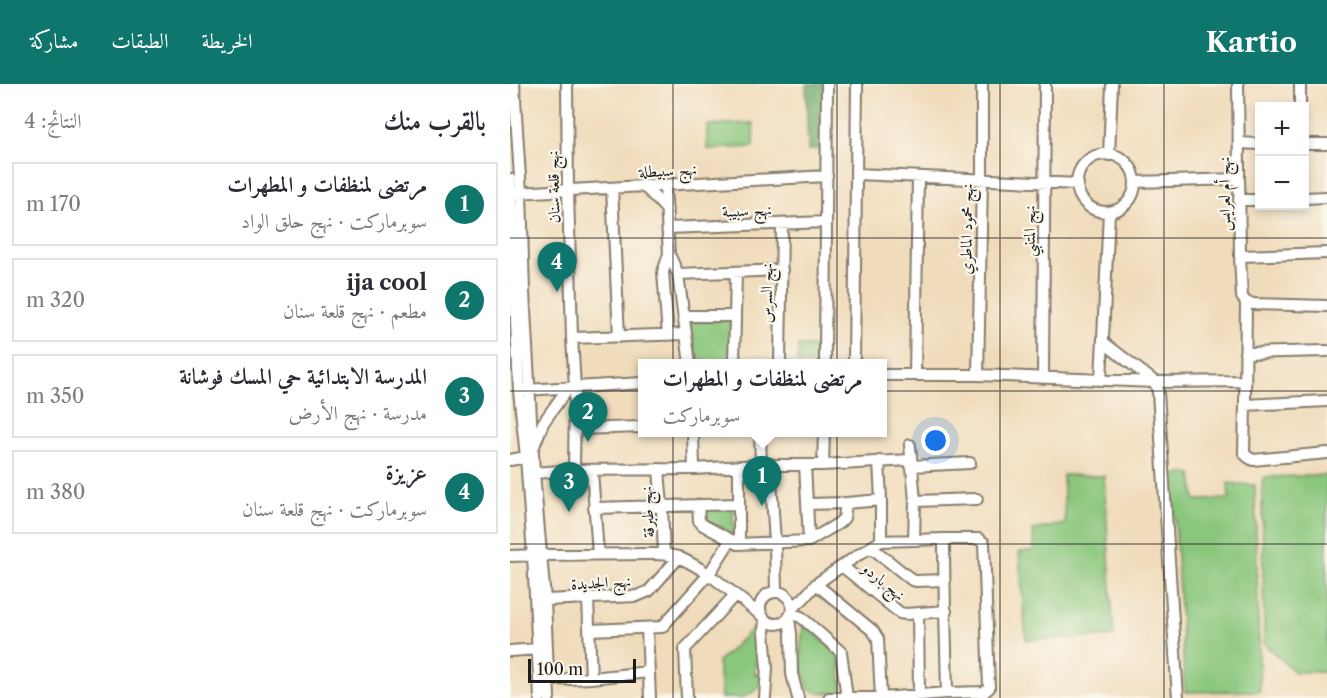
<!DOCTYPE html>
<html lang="ar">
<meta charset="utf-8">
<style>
body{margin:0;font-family:"Libre Caslon Text",Amiri,serif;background:#f2f2f3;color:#2b2b33;direction:rtl}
.controls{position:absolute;right:18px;top:18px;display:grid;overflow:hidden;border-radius:0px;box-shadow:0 3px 9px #0003}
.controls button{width:54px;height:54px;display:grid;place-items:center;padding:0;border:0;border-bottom:2px solid #e1e1e2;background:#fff;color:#2b2b33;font:30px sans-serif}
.scale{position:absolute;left:18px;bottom:15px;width:108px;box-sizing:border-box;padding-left:6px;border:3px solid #1c1c1c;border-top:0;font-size:16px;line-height:21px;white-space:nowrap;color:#1c1c1c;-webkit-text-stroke:4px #fbf7ec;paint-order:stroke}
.you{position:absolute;left:426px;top:357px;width:21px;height:21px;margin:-15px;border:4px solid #fff;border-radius:50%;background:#1a73e8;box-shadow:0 0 0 9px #1a73e833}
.badge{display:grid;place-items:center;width:39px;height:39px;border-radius:50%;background:#0f766e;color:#fff;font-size:20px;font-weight:700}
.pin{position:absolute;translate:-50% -50px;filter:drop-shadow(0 2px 3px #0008)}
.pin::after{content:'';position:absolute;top:32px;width:21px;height:18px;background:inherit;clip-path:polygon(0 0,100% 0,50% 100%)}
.popup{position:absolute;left:128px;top:275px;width:249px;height:78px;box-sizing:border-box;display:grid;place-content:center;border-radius:0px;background:#fff;filter:drop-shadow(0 2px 4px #0005);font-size:20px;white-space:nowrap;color:#7c7c81}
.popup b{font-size:22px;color:#2b2b33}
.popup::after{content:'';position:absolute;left:50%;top:100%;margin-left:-12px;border:12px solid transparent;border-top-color:#fff}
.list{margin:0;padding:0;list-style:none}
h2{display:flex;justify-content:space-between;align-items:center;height:78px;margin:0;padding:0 24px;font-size:26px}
h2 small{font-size:20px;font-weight:400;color:#7c7c81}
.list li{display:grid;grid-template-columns:39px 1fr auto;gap:18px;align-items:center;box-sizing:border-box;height:84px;margin:0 12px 12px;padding:0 12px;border:2px solid #e1e1e2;border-radius:0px}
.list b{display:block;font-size:22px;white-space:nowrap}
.list p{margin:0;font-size:20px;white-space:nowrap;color:#7c7c81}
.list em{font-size:20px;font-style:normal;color:#7c7c81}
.map{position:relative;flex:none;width:817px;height:614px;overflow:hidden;direction:ltr}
header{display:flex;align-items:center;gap:36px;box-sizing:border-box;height:84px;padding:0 30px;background:#0f766e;color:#fff}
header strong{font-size:28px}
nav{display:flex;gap:33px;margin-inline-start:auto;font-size:21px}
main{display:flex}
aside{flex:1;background:#fff}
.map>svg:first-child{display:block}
.green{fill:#8ac67b;stroke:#53714c;stroke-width:1.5}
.forest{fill:#6fab6b;stroke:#466444;stroke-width:1.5}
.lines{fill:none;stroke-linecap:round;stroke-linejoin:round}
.minor-casing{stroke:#867c6c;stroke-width:14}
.minor{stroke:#fff;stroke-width:10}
.grid{fill:none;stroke:#1c1c1c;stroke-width:1.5;stroke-opacity:0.55}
.labels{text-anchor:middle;stroke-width:4.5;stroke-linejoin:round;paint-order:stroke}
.street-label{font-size:16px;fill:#1c1c1c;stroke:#fbf7ec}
</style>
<header>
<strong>Kartio</strong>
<nav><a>الخريطة</a><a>الطبقات</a><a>مشاركة</a></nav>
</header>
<main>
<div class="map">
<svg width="817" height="614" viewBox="0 0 817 614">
<rect width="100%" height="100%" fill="#fbf7ec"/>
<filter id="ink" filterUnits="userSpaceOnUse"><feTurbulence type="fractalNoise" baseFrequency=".0167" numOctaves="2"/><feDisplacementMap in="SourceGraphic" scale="12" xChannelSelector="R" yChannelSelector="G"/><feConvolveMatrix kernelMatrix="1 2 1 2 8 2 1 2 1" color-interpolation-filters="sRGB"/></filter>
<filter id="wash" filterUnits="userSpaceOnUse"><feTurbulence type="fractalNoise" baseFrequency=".008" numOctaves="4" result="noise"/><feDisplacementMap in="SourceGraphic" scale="24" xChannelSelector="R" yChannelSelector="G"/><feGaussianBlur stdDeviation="1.35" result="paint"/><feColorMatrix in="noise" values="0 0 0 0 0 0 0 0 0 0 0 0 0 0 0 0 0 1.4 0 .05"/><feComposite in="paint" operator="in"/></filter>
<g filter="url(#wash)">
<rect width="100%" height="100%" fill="#f0dcbb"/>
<path class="green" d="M243 39 244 63 197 65V41Z
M220 236V279H191L185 268 179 238Z
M288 262H312L313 279H288Z
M662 390H682L685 416 719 415 718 399 745 401 750 607 675 608Z
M553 391 594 392 604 552 516 556 509 468 524 467 523 446 555 440Z
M817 391V588H785L754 560 752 397 755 393Z
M194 424H223L224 452 196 438Z
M293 539 329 570 332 609H309L298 605 290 578Z
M246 541 250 554 254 579 245 580V590L254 591 248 605 232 614H211L208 577C222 567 233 552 246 541Z"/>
<path class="forest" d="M296 0H314V64L298 66Z"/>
</g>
<g filter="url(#ink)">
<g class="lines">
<g class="minor-casing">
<path id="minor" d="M4 0 11 109 14 208 24 389 35 516 39 614
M57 0 58 106 62 254 65 303 64 386
M728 0 730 172 732 213 736 218 744 220 817 222
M790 0V22
M729 59 750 60
M794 60H817
M567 99a29 29 0 1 1 58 0a29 29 0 1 1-58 0Z
M599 71 602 0
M347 90 568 100
M0 95 9 307 16 373 23 471 30 614
M625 98 729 95
M155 101 159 170 153 188 158 251
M130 102 137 105 157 126
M102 104 109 253
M6 109 317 92
M794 114 817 113
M729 116H750
M158 144 316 138
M159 170 168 190 180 280
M730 172 817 169
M168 190 272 186
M174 232H225
M62 254 176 250
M593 258 645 298 735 297
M735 269 817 267
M224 280 226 188
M270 280 272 140
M315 280 317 0
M344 280 347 0
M372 291H468L645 298 648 308 668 614
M405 291 408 93
M468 291 472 97V0
M533 294 535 0
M591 296 599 128
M15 306 132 299
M817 317 735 321 734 369 738 373 743 376 817 369
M735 321 736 218
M65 345 132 343
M183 348 184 385
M250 348 251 381
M400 361 405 417 404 456
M0 376 16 373 21 370 33 339 58 304
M369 377 371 416V457
M260 380 265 459 266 508
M295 381 299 457
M313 381 314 348
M229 382V460
M401 382 460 379
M149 385 152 423 154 470
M82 387 88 470
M24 389 64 386 184 385 251 381H313L400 376
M405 417 467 415
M298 420 336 419 371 416
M188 421 189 437 193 441 228 460 299 457 329 439 334 434 336 419
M84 424 229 420
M434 455C434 506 436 557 437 609
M361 463 402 496 406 497 434 496
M0 472 31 471 142 470C151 470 161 470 170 474 200 487 225 512 251 531
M332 482 390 529 396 530 436 527
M306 500 363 547 368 555 371 614
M250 524a16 16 0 1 1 32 0a16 16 0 1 1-32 0Z
M78 515 81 594
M35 516 127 512 139 507 169 473
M283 523 293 515 306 500 348 471 371 457 434 455H469L474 459 479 604 474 608 437 609 371 614H319
M408 529 409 611
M282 530 291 533 331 568 337 614
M279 535 281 549 282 590 288 614
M255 536 254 548 257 584 255 614
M137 544 140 614
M80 546 152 543 199 490 220 457
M0 567 28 565
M38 596 81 594 139 588
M177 614 175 565 225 511"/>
</g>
<use href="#minor" class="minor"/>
</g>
</g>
<path class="grid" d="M163 0V614M327 0V614M490 0V614M654 0V614M0 154H817M0 307H817M0 460H817"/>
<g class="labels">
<g class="street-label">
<text transform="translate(158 86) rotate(-3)" y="6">نهج سبيطلة</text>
<text transform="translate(43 103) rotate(-91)" y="6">نهج قلعة سنان</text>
<text transform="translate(714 110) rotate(-90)" y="6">نهج أم لعرايس</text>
<text transform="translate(237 126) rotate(-2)" y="6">نهج سبيبة</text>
<text transform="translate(456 145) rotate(-89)" y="6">نهج محمود الماطري</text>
<text transform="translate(519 147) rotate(-89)" y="6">نهج المتنبي</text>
<text transform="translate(256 209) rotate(-89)" y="6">نهج السرس</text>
<text transform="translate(137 428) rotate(-93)" y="6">نهج طبرقة</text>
<text transform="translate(374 497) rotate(39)" y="6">نهج باردو</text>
<text transform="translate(91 498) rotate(-3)" y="6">نهج الجديدة</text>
</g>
</g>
</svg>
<div class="controls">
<button>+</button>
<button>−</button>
</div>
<div class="scale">100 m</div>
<div class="you"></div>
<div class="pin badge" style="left:252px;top:422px">1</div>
<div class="popup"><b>مرتضى لمنظفات و المطهرات</b>سوبرماركت</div>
<div class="pin badge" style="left:78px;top:358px">2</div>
<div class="pin badge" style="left:59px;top:428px">3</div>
<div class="pin badge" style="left:47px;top:208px">4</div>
</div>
<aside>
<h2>بالقرب منك<small>النتائج: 4</small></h2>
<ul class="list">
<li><span class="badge">1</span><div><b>مرتضى لمنظفات و المطهرات</b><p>سوبرماركت · نهج حلق الواد</p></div><em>170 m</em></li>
<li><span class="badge">2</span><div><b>ija cool</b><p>مطعم · نهج قلعة سنان</p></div><em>320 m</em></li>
<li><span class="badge">3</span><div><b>المدرسة الابتدائية حي المسك فوشانة</b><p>مدرسة · نهج الأرض</p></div><em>350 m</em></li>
<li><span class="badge">4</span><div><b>عزيزة</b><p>سوبرماركت · نهج قلعة سنان</p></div><em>380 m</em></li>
</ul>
</aside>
</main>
